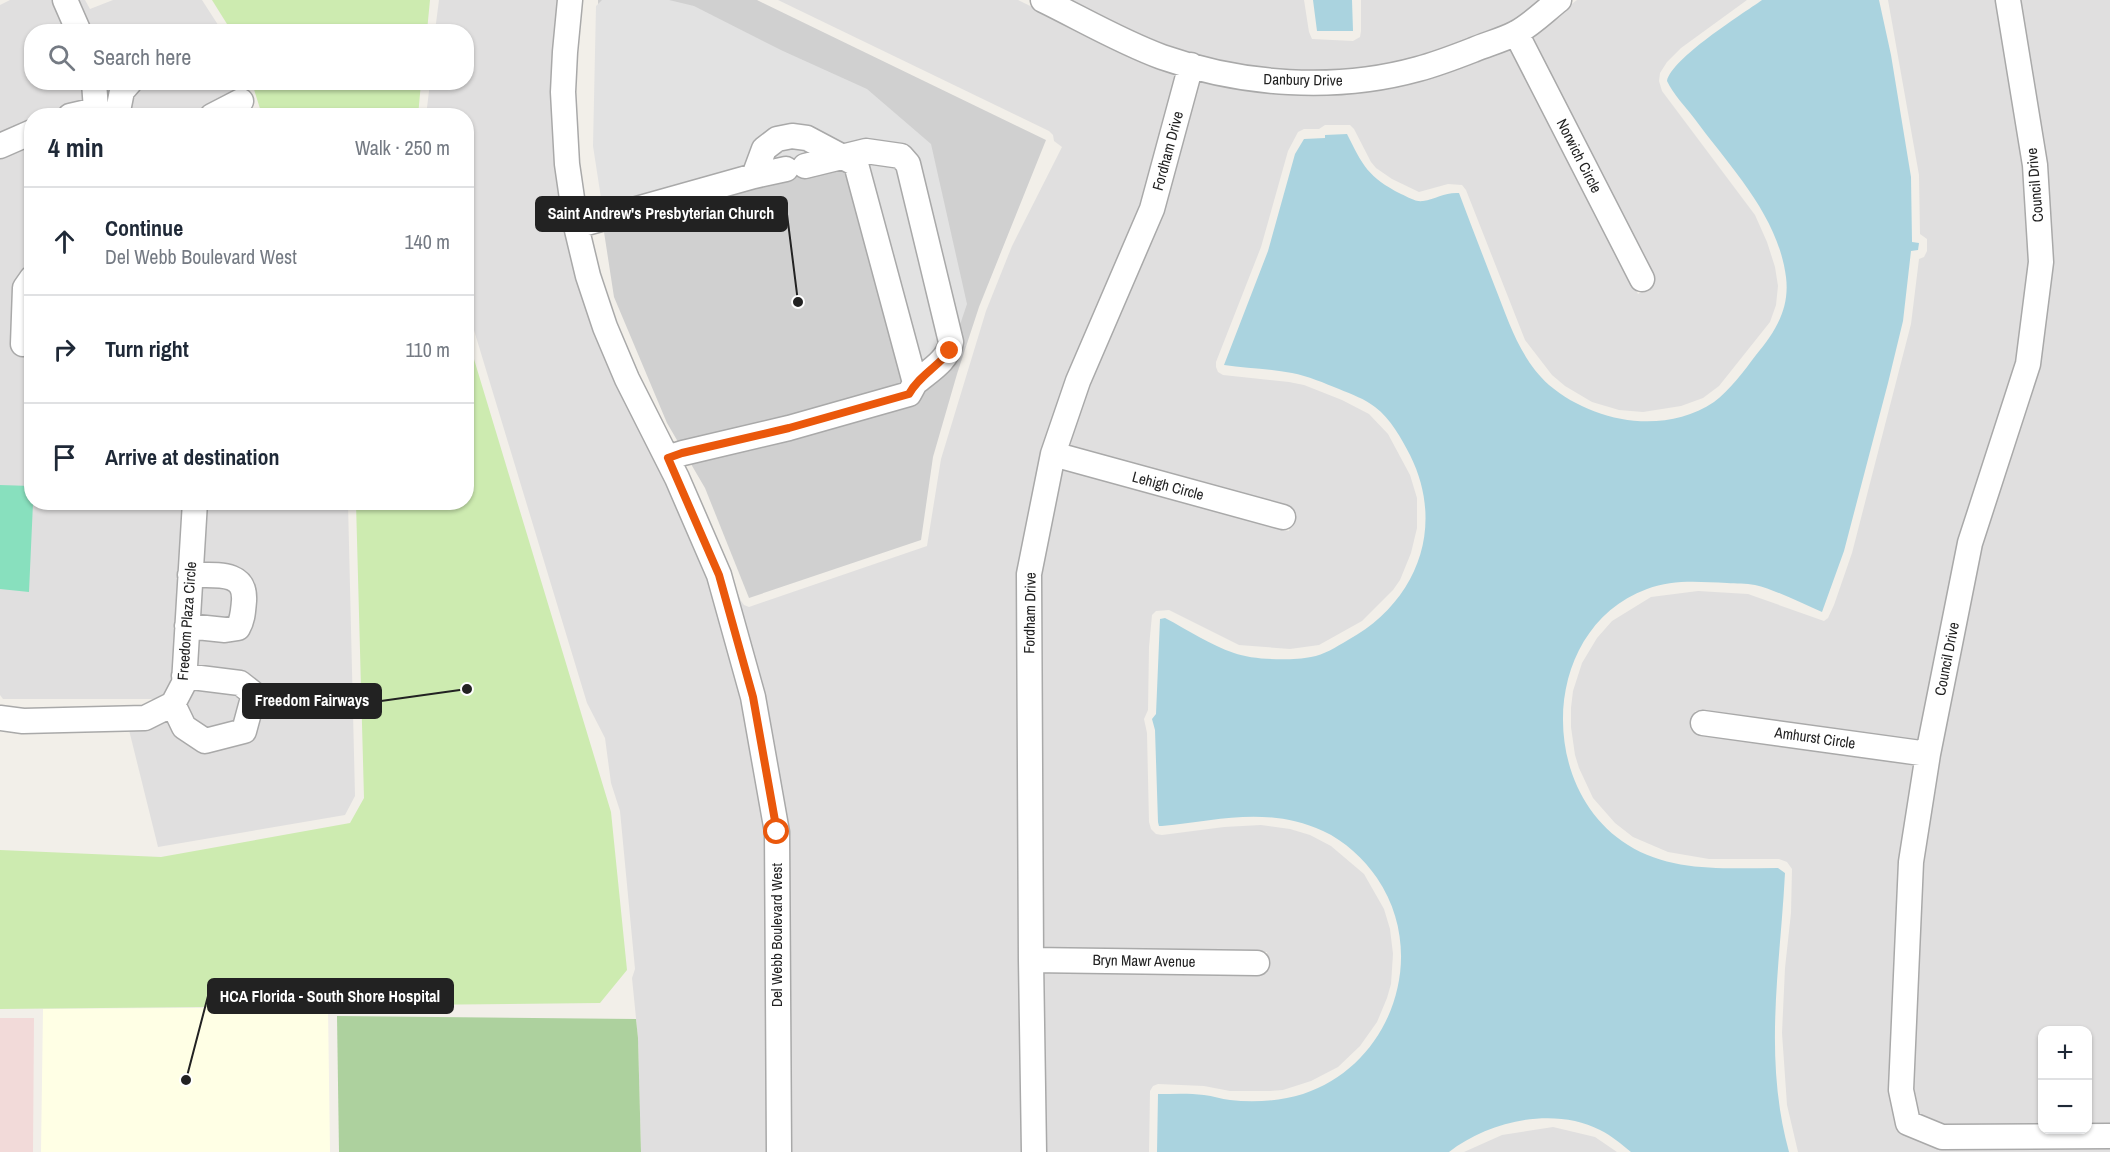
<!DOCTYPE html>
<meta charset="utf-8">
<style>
body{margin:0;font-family:"Archivo Narrow",sans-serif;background:#f6f6f7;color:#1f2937}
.controls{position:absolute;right:18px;bottom:18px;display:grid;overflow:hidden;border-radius:12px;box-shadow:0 2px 4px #0004}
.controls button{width:54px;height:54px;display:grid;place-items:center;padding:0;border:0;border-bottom:2px solid #e0e1e3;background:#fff;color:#1f2937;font:30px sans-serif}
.stop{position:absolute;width:18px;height:18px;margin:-14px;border:4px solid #ea580c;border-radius:50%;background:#fff}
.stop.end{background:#ea580c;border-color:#fff;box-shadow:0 2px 6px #0008}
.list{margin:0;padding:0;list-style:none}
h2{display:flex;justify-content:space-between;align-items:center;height:78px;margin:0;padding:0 24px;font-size:26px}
h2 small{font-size:20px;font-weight:400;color:#747a83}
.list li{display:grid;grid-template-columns:39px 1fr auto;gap:18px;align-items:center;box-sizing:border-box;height:108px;padding:0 24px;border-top:2px solid #e0e1e3}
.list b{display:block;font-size:22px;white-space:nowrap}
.list p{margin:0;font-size:20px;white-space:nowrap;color:#747a83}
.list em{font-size:20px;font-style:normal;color:#747a83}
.icon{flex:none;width:33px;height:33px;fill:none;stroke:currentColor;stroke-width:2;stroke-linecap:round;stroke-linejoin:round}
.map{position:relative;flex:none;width:2110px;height:1152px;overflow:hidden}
.search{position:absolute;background:#fff;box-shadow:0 2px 4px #0004;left:24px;top:24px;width:450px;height:66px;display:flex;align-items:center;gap:15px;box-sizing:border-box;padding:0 21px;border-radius:24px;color:#747a83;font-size:22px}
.panel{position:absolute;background:#fff;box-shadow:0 2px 4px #0004;left:24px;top:108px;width:450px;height:402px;border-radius:24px}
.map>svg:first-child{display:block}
.residential{fill:#e0dfdf}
.commercial{fill:#f2dad9}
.education{fill:#ffffe5}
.religious{fill:#d0d0d0}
.grass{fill:#cdebb0}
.forest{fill:#add19e}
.pitch{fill:#88e0be}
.parking{fill:#e2e2e2}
.water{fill:#aad3df}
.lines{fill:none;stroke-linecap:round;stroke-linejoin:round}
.minor-casing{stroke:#a9a9a9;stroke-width:27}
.minor{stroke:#fff;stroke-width:24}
.route{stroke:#ea580c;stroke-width:8}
.labels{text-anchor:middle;stroke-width:4.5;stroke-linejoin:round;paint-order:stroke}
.street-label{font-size:15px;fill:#222;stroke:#fff}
.leader{fill:none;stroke:#222;stroke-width:2}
.callout-dot{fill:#222;stroke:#fff;stroke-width:2}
.callout{fill:#222;stroke:#222;stroke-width:2}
.callout-label{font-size:16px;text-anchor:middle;font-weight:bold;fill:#fff}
</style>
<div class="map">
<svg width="2110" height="1152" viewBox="0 0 2110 1152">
<rect width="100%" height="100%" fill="#f2efe9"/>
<path class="residential" d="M10 0H85L90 9 113 0H202L222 31 32 32V82L243 83 253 115H126L70 104 43 115 32 116 31 120 0 134V5Z
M439 0H561L557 165 668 483 710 579 743 700 767 833 769 1152H641L638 1038 632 978 635 969 620 811 611 783 605 738 587 703 467 307 466 116H426L430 83 466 82V32L435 31Z
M778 0H1018L1132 56 1179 73 1144 205 1020 574 1024 1152H788L787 832 719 546 741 601 744 605 749 607 927 546 941 459 986 311 1012 246 1062 147 1054 141 1053 135 1049 131Z
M1066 0H1304L1309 32 1312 39 1353 41 1360 37 1361 31V0H1542L1512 23 1441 51 1386 65 1344 70 1303 72 1263 69 1225 63 1165 46 1139 36Z
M1577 0H1747L1681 48 1667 62 1660 73 1659 81 1662 91 1755 215 1767 242 1775 267 1778 286 1776 305 1770 322 1719 386 1703 398 1681 406 1643 412 1619 410 1592 402 1565 386 1552 375 1525 340 1466 190 1462 185 1448 184 1419 192 1392 179 1376 168 1371 162 1354 129 1350 125H1325L1319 129H1304L1298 132 1288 151 1261 247 1216 362V367L1218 372 1223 375 1289 382 1304 385 1342 400 1369 414 1388 434 1410 475 1417 498V528L1411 553 1400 580 1393 590 1362 621 1319 645 1290 649 1239 645 1169 610 1156 611 1152 615 1149 647 1148 710 1144 719 1147 733 1149 822 1151 829 1156 834 1162 835 1224 827 1261 825 1290 829 1310 835 1331 846 1364 874 1384 909 1390 929 1393 954 1391 984 1387 998 1377 1022 1360 1046 1338 1067 1311 1081 1283 1090 1270 1091H1230L1204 1086 1158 1084 1153 1086 1150 1091 1149 1152H1044L1041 971 1267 973V952L1041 949 1039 575 1060 468 1289 531 1294 510 1066 447 1198 78 1262 91 1512 47 1638 294 1655 283 1529 37Z
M1888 0H1999L2025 166 2031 262 2018 362 1920 742 1695 711 1692 732 1917 764 1898 1125 2110 1147V1152H1798L1787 1105 1782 1033 1785 968 1791 913 1792 869 1787 862 1779 859H1709L1668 852 1633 837 1615 823 1593 798 1579 768 1575 755 1571 727V708L1573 691 1582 663 1597 638 1612 621 1651 597 1698 591 1748 594 1824 621 1828 618 1834 605 1852 553 1911 324 1919 259 1924 257 1927 251V239L1920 234 1919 175Z
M2018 0H2110V1125H2088V1030H2042V1125L1944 1126 1916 1115 1911 1089 1921 864 1938 756 1979 546 2037 368Z
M31 144 32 502 185 503 174 679 166 695 157 699H3L0 695V157Z
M205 503H348L355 796 345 815 158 847 129 730 177 714Z
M1553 1127 1595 1137 1617 1152H1464L1502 1135Z"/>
<path class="commercial" d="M0 1018H34L33 1152H0Z"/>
<path class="education" d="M328 1007 330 1152H41L43 1009Z"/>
<path class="religious" d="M598 0H757L1046 140 979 307 957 374 933 457 921 540 749 598 705 488 667 423 614 297 602 219Z"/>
<path class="grass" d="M212 0H430L427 31 232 32Z
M252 83V82L421 83 418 116 262 115Z
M467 336 611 812 627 970 600 1003 0 1009V850L161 857 350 823 364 798 356 503 466 502Z"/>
<path class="forest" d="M337 1016 636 1019 638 1038 641 1152H339Z"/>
<path class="pitch" d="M0 485 31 486 32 502 33 503 29 592 0 589Z"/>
<path class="parking" d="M602 0H669L694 6 783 51 867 89 931 144 967 304 943 375 917 382 852 149 603 211 593 146 596 6Z"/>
<path class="water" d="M1313 0H1352L1353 31H1317Z
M1762 0H1879L1891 55 1911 177 1912 242 1919 243 1918 250 1911 251 1903 321 1888 383 1844 551 1822 612C1801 603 1776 590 1755 585 1746 583 1736 584 1727 583 1700 582 1673 579 1647 589 1541 628 1536 788 1628 845 1672 873 1728 868 1778 868L1785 873C1780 969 1763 1057 1789 1152H1631C1621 1144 1612 1136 1600 1130 1554 1106 1489 1121 1449 1152H1157L1158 1094C1173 1094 1189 1093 1204 1095 1213 1096 1221 1099 1230 1100 1254 1103 1280 1101 1303 1094 1391 1065 1430 956 1377 878 1364 859 1345 841 1323 831 1267 806 1220 820 1162 826H1159L1158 822 1155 730 1152 719 1156 714 1160 619 1165 618C1188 630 1210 645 1234 653 1253 660 1291 661 1311 657 1324 655 1336 647 1348 640 1417 602 1446 527 1410 455 1401 438 1391 419 1375 407 1365 399 1351 394 1339 389 1324 383 1308 376 1292 373 1270 369 1246 368 1224 365L1268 251 1295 154 1304 139 1325 138V135L1347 134C1363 166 1368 177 1401 194 1408 197 1415 202 1423 201 1436 199 1445 192 1459 193 1471 225 1483 256 1495 287 1509 322 1520 359 1549 385 1593 422 1663 436 1714 402 1730 390 1744 371 1756 355 1775 332 1790 309 1786 277 1778 215 1730 167 1694 118 1685 106 1673 94 1667 81 1672 58 1741 15 1762 0Z"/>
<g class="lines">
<g class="minor-casing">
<path id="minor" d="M65 0 79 32
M570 0 565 52 563 92 567 164 576 226 588 276 605 327 627 379 677 478 719 575 753 697 777 832 779 1152
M1043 0C1082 19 1121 42 1162 57 1242 85 1335 92 1418 69 1437 64 1455 57 1473 50 1487 44 1503 40 1516 33 1531 25 1545 11 1559 0
M2008 0 2035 165 2041 262 2028 364 1970 543 1928 754 1911 862 1901 1090 1908 1123 1942 1137 2110 1136
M1516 33 1642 279
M94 82 96 110
M70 116 96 110 108 116
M117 116 122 91 130 82
M212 116 241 101
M0 146 32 132
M805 166 866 151 901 156 908 164 951 342C948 361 929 371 915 383
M754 176 786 169
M576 226 754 176 764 149 777 139 792 136 807 138 856 164 915 383 909 394 789 428 683 453 667 458
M23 344 25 288 32 278
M1053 454 1283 517
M187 626 225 630 238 628C243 619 243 611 244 601 246 569 213 576 190 575
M173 704 184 727 205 741 244 731 254 694 240 683 184 676
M0 718 23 721 145 718 173 704 184 683 195 502
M1703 723 1928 754
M1031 960 1257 963
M1034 1152 1031 960 1029 574 1053 454 1078 381 1152 209 1191 65"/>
</g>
<use href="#minor" class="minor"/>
</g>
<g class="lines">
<path class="route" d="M777 832 753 697 719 575 668 458 682 453 789 428 909 394C919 376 937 367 950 351"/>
</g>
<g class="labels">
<g class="street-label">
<text transform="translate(1303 80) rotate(1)" y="5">Danbury Drive</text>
<text transform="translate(1168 151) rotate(-75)" y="5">Fordham Drive</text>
<text transform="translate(1579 156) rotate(63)" y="5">Norwich Circle</text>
<text transform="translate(2035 185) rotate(-95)" y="5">Council Drive</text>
<text transform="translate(1168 486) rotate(15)" y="5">Lehigh Circle</text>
<text transform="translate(1030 613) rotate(-89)" y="5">Fordham Drive</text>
<text transform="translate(187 621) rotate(-86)" y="5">Freedom Plaza Circle</text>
<text transform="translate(1947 659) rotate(-79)" y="5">Council Drive</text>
<text transform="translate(1815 738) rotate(8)" y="5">Amhurst Circle</text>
<text transform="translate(777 935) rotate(-90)" y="5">Del Webb Boulevard West</text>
<text transform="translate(1144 961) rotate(1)" y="5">Bryn Mawr Avenue</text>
</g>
</g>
<path class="leader" d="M798 302L787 214M467 689L381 701M186 1080L208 996"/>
<g class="callout-dot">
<circle cx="798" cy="302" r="6"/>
<circle cx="467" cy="689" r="6"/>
<circle cx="186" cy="1080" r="6"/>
</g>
<g class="callout">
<rect x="536" y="197" width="251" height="34" rx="6"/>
<rect x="243" y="684" width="138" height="34" rx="6"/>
<rect x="208" y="979" width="245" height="34" rx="6"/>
</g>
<g class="callout-label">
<text x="661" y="219">Saint Andrew's Presbyterian Church</text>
<text x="312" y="706">Freedom Fairways</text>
<text x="330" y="1002">HCA Florida - South Shore Hospital</text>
</g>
</svg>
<div class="controls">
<button>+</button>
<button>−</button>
</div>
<div class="stop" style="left:777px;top:832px"></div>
<div class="stop end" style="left:950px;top:351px"></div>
<div class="search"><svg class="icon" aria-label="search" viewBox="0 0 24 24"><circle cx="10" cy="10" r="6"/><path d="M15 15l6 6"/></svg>Search here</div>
<section class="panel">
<h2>4 min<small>Walk · 250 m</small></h2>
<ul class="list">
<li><svg class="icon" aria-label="ahead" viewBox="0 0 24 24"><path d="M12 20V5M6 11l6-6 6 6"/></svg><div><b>Continue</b><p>Del Webb Boulevard West</p></div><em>140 m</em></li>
<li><svg class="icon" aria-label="right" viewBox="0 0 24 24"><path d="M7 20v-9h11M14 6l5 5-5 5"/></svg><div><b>Turn right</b></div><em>110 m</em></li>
<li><svg class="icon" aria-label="arrive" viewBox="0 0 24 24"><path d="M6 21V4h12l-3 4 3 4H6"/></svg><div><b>Arrive at destination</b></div></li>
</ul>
</section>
</div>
